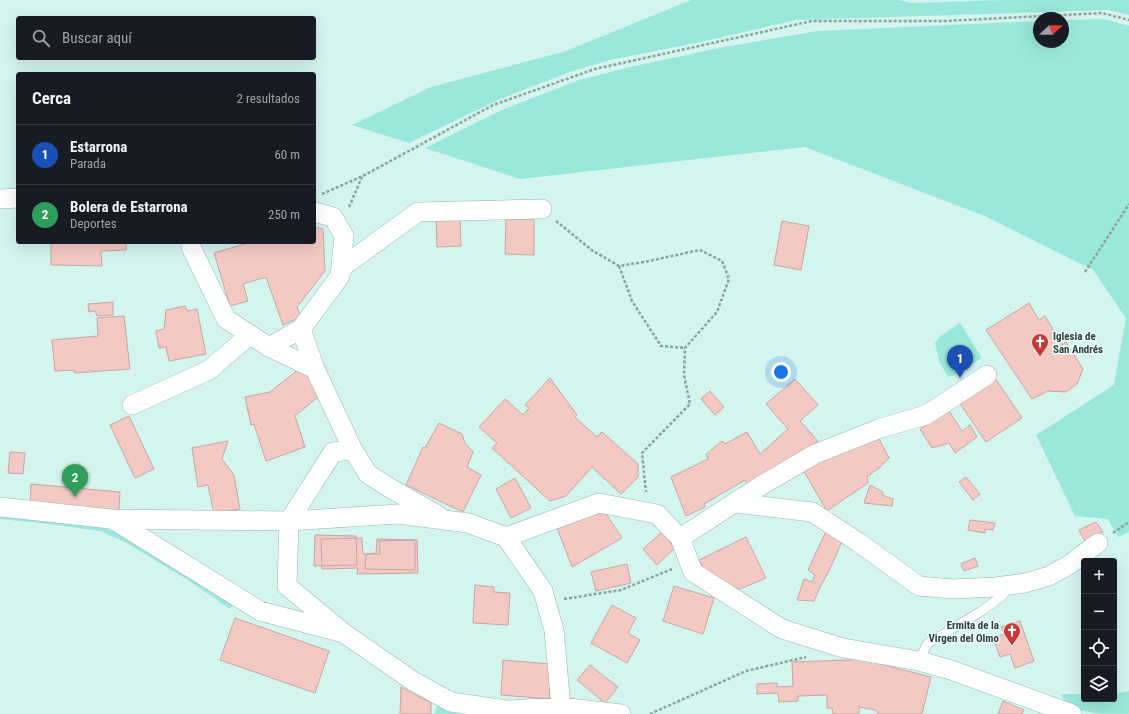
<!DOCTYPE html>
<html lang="es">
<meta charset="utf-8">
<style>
body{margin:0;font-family:"Roboto Condensed",sans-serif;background:#20242c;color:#f1f3f6}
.controls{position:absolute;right:12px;bottom:12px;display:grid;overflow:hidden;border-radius:4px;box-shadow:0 4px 16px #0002}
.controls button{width:36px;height:36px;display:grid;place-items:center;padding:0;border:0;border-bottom:1px solid #363941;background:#171b24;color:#f1f3f6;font:20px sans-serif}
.compass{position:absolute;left:1033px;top:12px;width:36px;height:36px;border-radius:50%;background:#171b24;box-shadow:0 4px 16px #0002;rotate:68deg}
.you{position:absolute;left:781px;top:372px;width:14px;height:14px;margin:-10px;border:3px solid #fff;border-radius:50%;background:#1a73e8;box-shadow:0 0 0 6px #1a73e833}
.badge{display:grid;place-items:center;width:26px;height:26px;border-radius:50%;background:#7c3aed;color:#fff;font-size:13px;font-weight:700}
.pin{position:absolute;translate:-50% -33px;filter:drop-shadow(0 1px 2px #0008)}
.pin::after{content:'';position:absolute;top:21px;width:14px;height:12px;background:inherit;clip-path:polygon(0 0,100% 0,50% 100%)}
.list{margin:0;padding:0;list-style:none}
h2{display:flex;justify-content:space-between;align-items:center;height:52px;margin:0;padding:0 16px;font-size:17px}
h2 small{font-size:13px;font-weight:400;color:#9ea1a6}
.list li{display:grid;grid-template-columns:26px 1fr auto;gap:12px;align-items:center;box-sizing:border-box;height:60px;padding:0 16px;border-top:1px solid #363941}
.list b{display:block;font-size:15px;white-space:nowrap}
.list p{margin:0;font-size:13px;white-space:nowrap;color:#9ea1a6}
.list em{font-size:13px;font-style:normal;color:#9ea1a6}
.icon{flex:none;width:22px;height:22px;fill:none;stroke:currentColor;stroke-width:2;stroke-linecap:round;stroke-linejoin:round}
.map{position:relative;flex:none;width:1129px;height:714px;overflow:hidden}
.search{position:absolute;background:#171b24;box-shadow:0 4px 16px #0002;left:16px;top:16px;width:300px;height:44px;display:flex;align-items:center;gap:10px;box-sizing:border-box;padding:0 14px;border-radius:4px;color:#9ea1a6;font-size:15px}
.panel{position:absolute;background:#171b24;box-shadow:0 4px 16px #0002;left:16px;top:72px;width:300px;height:172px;border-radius:4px}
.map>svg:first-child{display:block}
.green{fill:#9ae8dc}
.building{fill:#f4c9c4;stroke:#c4a7a4}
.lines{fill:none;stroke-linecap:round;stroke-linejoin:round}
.service-casing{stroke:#97b5b0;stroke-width:10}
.minor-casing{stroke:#97b5b0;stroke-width:20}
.path{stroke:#8ba29e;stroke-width:2.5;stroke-dasharray:3 2;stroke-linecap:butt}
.service{stroke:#fff;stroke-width:9}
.minor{stroke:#fff;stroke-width:19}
.labels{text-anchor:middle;stroke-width:3;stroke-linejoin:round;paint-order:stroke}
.poi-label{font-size:11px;font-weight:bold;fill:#313d3b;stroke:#ebfefb;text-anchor:start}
</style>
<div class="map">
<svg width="1129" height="714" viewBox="0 0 1129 714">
<rect width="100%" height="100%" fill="#d4f4ee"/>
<path class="green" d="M691 0H898L913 3 1002 0H1129V15L1108 10 796 20 701 42 610 60 570 72 500 99 409 143 352 125 431 87 566 51Z
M1104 19 1129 26V532L1118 537 1108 519 1075 516 1036 435 1114 385 1126 318 1093 270 987 217 805 147 520 179 425 148 504 109 579 80 630 67 719 48 817 31 1039 21V42H1063V20Z
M960 323 982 358 955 375 948 377 940 363 935 343 940 336Z
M0 513 90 524 126 535 233 604 230 609 188 580 125 542 100 531 41 523 0 519Z
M1129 691V714H1102L1070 709 1060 694H1084V699H1114V694Z
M437 704 467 714H435Z"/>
<path class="building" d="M436 219H460L461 246 437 247Z
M506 219H534V255L505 254Z
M782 221 809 226 801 270 774 265Z
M314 227 323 229 325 271 297 307 301 317 283 325 266 277 243 284 248 301 230 306 214 253 251 242H314Z
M51 242H126V250L101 251 102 266 51 265Z
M113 302V315L97 316 95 311 89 312 88 304Z
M1029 303 1039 320 1045 316 1062 345 1066 342 1083 369 1077 384 1066 392 1048 391 1032 399 986 330Z
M185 306 187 311 197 309 206 354 169 361 166 347 159 348 156 331 164 329 166 310Z
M124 316 130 369 75 373 74 370 55 371 52 340 98 336 97 318Z
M300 368 323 393 295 416 305 447 266 461 254 424 251 425 245 397 270 392Z
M550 378 577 415 575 417 597 437 602 432 638 464V477L621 494 592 467 566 496 550 501 492 448 497 443 479 427 505 399 523 415 529 408 525 405Z
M995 378 1022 418 986 442 959 402Z
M795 379 818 405 800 421 818 441 753 491 745 480 704 504 705 507 686 516 671 477 708 459 706 454 722 441 725 444 747 432 760 454 788 429 766 404Z
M710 391 724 407 715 415 701 399Z
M949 411 962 431 970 425 977 437 955 453 949 443 932 448 920 429Z
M129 416 154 469 135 478 110 425Z
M439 423 462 434 465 443 473 452 467 467 481 475 463 512 406 485 423 447 425 448Z
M879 439 889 458 880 467 867 477 868 483 827 511 803 470 858 442Z
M228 441 222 459 234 475 240 509 214 514 208 485 198 487 192 448Z
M10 452 25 453 23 474 8 473Z
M966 477 980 494 973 500 959 482Z
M515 478 531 508 511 518 496 489Z
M31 484 120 492 119 510 30 502Z
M870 485 883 492 882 495 893 499 892 506 864 503Z
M605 512 622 538 572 567 556 525Z
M970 520 995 523 993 530 985 529V533L968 530Z
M1096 522 1103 532 1085 541 1079 530Z
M828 527 843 539 829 571 820 587 814 601 797 600 804 579 812 582 815 575 808 570Z
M663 531 674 549 657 565 643 549Z
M315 535 356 536 357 565 314 566Z
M746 537 766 578 740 589 710 580 699 560Z
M362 538 363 554H380L379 541 417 540 418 573 357 574 358 568 322 569 321 539Z
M377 539 415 540V570L365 569 366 554 376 553Z
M975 558 978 566 964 571 961 564Z
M627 564 631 583 596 591 591 572Z
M475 585 494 587V592L510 593 508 625 473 623Z
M674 586 714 598 703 634 663 621Z
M612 605 636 618 628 633 640 640 627 663 591 643Z
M235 618 329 651 315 693 220 660Z
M1020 621 1034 661 1015 668 1010 654 1000 657 993 638 1004 634 1001 627Z
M876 659V663L931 677 922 714H878L876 710 859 707V714H833L832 708H827V695L798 696V701L779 702 778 693 757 694V684L777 683V687L793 686 792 662Z
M503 660 551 664 549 699 501 695Z
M590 665 618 687 605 703 577 680Z
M401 687 431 703V714H400Z
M1003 701 1024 710 1022 714H998Z"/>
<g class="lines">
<g class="service-casing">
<path id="service" d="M919 661 927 644 980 612 1001 597 1009 588"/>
</g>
<g class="minor-casing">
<path id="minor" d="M0 199 18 198
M314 212 333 217 344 236 340 276 301 329 315 369 353 450 368 474 390 488 439 516
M191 242V247L226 319 269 347 315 369
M341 268 418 212 542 209
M269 347 301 329
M132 405 209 370 250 335
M353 450 333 452 289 521 287 586 345 634 413 681 451 702 506 710 561 707 621 714
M736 503 812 512 858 542 919 586 952 589 996 587 1025 583 1049 576 1069 565 1098 543
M0 507 111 519 289 521 398 514 468 523 506 537 543 591 554 630 561 707
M112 519 260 611 340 632
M506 537 599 503 657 514 680 538 693 572 782 629 843 648 919 661 951 670 1072 714
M680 538 762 485 815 454 881 428 926 415 987 375"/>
</g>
<path class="path" d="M322 194 363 176 493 105 595 69 812 21H945L1102 13 1129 20
M349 207 362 177
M556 221 593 251 619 266 644 262 700 250 722 261 729 279 717 312 685 348 684 375 690 404 642 453 646 492
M619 266 632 301 661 346 685 348
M1085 272 1129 204
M1113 533 1129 522
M564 599 621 590 672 569
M650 714 746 671 806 657"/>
<use href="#service" class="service"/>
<use href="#minor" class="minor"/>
</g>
<defs>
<g id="church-pin" transform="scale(0.9)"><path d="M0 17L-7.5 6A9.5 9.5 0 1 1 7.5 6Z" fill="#c73837" stroke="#ebfefb"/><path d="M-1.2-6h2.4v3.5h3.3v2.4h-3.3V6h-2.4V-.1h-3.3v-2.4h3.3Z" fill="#fff"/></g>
</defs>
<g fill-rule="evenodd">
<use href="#church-pin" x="1040" y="342"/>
<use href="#church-pin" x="1012" y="631"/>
</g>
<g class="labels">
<g class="poi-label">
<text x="1053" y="340">Iglesia de<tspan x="1053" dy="13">San Andrés</tspan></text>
<text x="999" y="629" text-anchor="end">Ermita de la<tspan x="999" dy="13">Virgen del Olmo</tspan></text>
</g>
</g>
</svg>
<div class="controls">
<button>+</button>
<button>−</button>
<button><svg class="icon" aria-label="locate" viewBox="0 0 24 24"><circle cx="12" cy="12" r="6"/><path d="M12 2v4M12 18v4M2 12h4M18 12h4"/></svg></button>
<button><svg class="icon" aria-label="layers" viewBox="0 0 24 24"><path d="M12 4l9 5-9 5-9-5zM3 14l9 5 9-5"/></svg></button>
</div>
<svg class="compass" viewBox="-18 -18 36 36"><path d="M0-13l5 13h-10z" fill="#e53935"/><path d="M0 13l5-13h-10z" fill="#9ea1a6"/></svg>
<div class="you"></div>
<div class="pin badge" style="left:960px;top:378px;background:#1a4fb4">1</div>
<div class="pin badge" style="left:75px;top:497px;background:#2e9e5b">2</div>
<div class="search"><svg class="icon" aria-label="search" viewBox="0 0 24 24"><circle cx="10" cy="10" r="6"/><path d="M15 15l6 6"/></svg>Buscar aquí</div>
<section class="panel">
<h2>Cerca<small>2 resultados</small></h2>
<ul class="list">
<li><span class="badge" style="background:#1a4fb4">1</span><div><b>Estarrona</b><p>Parada</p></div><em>60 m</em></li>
<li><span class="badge" style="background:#2e9e5b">2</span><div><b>Bolera de Estarrona</b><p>Deportes</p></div><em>250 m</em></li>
</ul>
</section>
</div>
